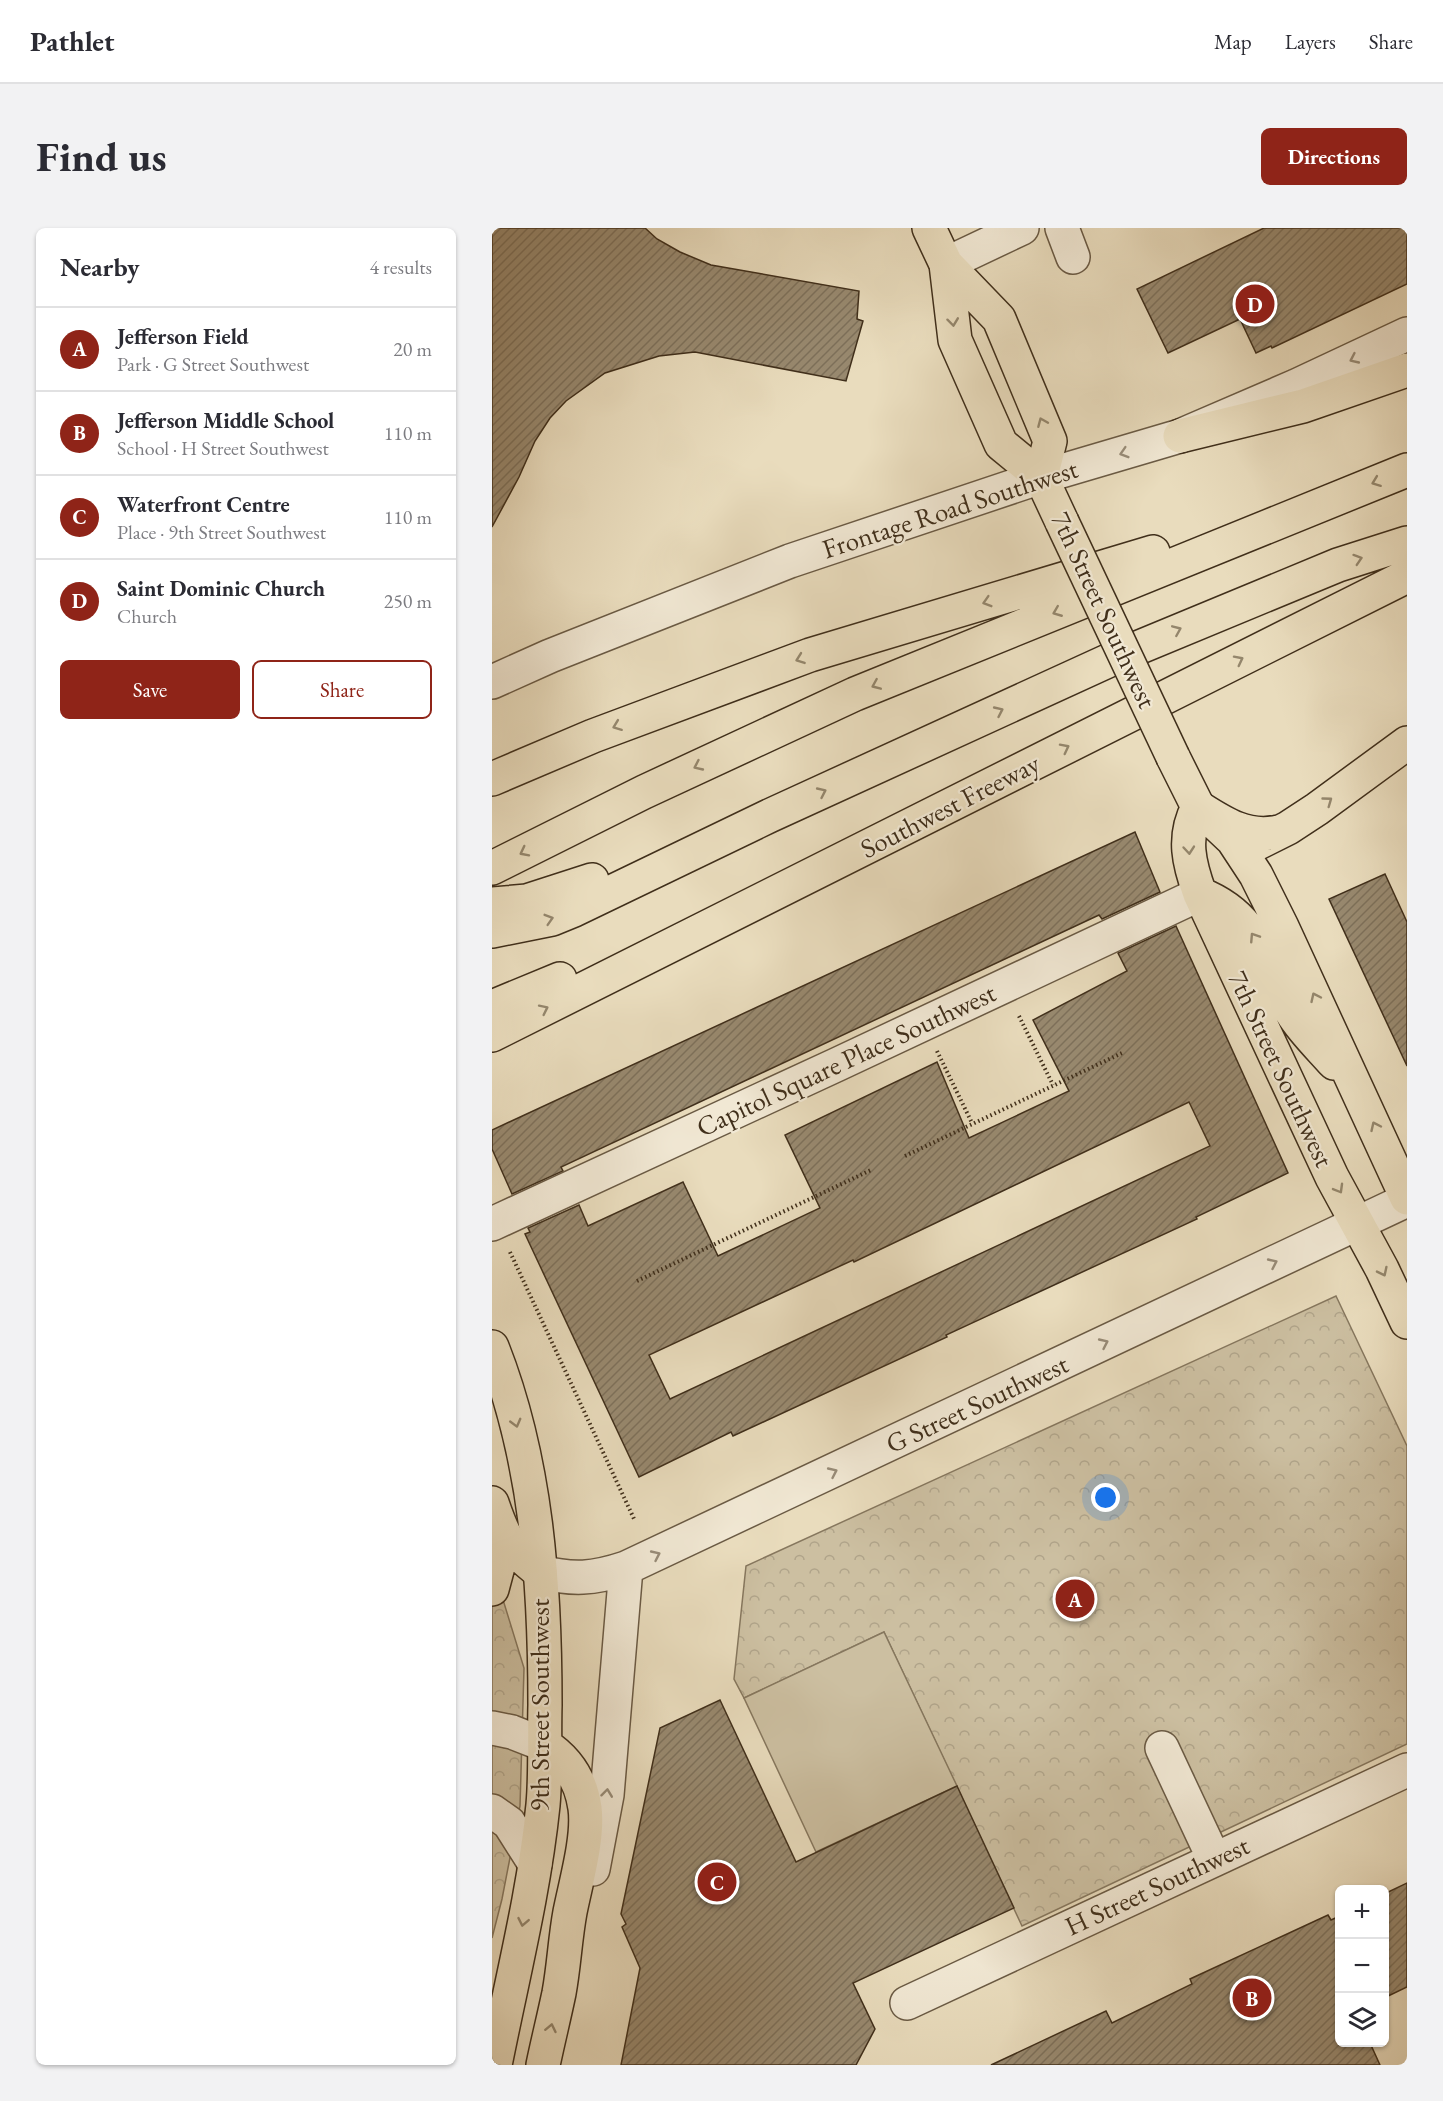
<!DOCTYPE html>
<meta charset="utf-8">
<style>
body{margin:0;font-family:"EB Garamond",serif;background:#f2f2f3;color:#2b2b33}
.controls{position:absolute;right:18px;bottom:18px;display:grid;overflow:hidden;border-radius:9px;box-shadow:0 2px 4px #0004}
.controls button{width:54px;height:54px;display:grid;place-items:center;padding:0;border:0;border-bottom:2px solid #e1e1e2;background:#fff;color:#2b2b33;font:30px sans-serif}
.you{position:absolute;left:614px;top:1270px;width:21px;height:21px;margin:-15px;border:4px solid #fff;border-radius:50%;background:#1a73e8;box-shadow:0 0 0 9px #1a73e833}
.badge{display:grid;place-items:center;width:39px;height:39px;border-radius:50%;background:#8f2418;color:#fff;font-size:20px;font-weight:700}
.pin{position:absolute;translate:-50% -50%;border:3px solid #fff;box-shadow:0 2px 6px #0006}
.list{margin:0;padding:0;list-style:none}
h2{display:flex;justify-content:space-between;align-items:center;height:78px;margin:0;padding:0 24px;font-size:26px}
h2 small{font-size:20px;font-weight:400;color:#7c7c81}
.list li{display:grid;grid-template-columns:39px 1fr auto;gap:18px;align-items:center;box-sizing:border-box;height:84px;padding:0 24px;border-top:2px solid #e1e1e2}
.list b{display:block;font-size:22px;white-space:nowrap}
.list p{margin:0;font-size:20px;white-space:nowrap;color:#7c7c81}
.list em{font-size:20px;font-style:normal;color:#7c7c81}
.actions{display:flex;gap:12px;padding:18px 24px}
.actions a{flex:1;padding:14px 0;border:2px solid #8f2418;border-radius:9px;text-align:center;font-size:21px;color:#8f2418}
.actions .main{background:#8f2418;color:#fff}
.icon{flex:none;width:33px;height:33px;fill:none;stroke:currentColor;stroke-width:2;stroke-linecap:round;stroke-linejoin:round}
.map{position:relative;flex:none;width:915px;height:1837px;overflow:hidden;border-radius:9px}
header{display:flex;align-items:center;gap:36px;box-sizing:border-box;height:84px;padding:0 30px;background:#fff;border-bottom:2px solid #e1e1e2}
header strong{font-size:28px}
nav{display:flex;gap:33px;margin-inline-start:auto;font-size:21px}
.intro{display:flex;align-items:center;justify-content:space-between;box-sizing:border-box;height:144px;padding:0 36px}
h1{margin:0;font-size:42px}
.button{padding:15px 27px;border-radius:9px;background:#8f2418;color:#fff;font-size:21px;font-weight:700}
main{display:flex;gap:36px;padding:0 36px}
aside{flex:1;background:#fff;border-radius:9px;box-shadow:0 2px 4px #0004}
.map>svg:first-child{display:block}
.forest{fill:url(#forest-crowns);stroke:#86775e;stroke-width:1.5}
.garden{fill:#ccbfa1;stroke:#86775e;stroke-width:1.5}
.building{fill:url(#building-hatch);stroke:#402f1b;stroke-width:1.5;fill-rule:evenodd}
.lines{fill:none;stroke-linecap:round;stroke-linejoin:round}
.minor-casing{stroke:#6a5a44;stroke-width:36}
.major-casing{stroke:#402f1b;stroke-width:36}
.highway-casing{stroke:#402f1b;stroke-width:36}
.path{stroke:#402f1b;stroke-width:4;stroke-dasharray:1.5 3;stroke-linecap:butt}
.minor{stroke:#f1e8d4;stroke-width:33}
.major{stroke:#e9dcbd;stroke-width:33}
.highway{stroke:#e9dcbd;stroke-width:33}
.major-bridge-casing{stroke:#402f1b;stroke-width:36;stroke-linecap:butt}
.major-bridge{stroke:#e9dcbd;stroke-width:33}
.oneway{stroke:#94866c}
.oneway2{stroke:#988c78}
.labels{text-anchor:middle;stroke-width:4.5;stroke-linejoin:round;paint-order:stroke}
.street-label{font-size:27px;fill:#402f1b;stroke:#f1e8d4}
</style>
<header>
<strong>Pathlet</strong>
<nav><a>Map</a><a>Layers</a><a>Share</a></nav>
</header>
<div class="intro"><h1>Find us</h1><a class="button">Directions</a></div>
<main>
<aside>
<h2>Nearby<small>4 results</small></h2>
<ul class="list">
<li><span class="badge">A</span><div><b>Jefferson Field</b><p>Park · G Street Southwest</p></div><em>20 m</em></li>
<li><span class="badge">B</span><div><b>Jefferson Middle School</b><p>School · H Street Southwest</p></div><em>110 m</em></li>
<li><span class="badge">C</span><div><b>Waterfront Centre</b><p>Place · 9th Street Southwest</p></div><em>110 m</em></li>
<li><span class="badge">D</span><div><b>Saint Dominic Church</b><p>Church</p></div><em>250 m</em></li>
</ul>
<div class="actions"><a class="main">Save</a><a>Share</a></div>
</aside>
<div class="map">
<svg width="915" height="1837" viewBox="0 0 915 1837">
<defs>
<pattern id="forest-crowns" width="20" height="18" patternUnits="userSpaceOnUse" patternTransform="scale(1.5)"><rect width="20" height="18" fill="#ccbfa1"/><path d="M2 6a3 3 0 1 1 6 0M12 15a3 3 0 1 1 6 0" fill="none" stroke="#b0a48a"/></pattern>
<pattern id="building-hatch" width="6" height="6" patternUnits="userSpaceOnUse" patternTransform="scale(1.5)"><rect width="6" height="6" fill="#98896f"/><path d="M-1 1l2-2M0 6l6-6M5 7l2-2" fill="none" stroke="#7d705a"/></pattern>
</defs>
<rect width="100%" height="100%" fill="#e9dcbd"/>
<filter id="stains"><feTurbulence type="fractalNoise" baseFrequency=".00333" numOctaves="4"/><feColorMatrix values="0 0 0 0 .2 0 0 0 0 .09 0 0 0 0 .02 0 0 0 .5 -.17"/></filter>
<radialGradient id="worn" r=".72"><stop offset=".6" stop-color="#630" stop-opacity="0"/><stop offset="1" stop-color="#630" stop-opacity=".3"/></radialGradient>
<path class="forest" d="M844 1068 915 1218V1516L530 1698 392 1404 252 1470 242 1451 254 1338Z
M0 1336 32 1440 28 1578 10 1671 0 1710Z"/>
<path class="garden" d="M392 1404 465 1558 324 1624 252 1470Z"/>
<path class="building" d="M0 0H153L165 11 188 24 219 37 367 63 365 91 371 93 354 153 203 124 167 128 113 145 74 173 58 190 43 213 27 249 0 299Z
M772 0H915V56L780 120 779 118 764 125 748 91 676 125 645 61Z
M643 604 668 664 610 691 607 687 69 939 71 943 20 966 0 921V902Z
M893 646 915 694V838L837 671Z
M684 698 796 945 704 989 705 991 454 1107 455 1109 241 1208 239 1204 147 1249 33 1006 38 1004 36 1000 87 977 96 998 191 954 226 1028 328 980 293 907 445 834 477 910 577 863 541 792 635 743 626 725ZM697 874 718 918 178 1171 157 1127 361 1032 362 1034Z
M228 1472 304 1634 465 1558 522 1680 361 1755 383 1801 364 1837H129L148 1740 130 1699 134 1696 129 1686 168 1500Z
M915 1655V1759L892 1770V1666Z
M836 1687 839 1692 848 1688V1815H878L888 1837H499L614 1783 620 1795 700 1756 698 1751Z"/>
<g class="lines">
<g class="minor-casing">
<path id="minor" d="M570 0 581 29
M454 36 530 0
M0 454 58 428 298 333 549 249 688 208 804 158 915 106
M0 996 344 837 708 666
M48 1344C81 1352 101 1351 134 1340L915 972
M0 1500 20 1504 53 1517
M670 1520 722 1631
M0 1583 17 1595 43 1636
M101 1641 115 1567 134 1340
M415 1775 915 1542"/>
</g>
<g class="major-casing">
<path id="major" d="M437 0 454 36 463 112 509 216 549 249 570 294
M454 36 507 91 558 213 549 249
M681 529 706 579 741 612 764 647 790 699 915 970
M706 579C690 609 697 636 708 666L840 949 890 1041 915 1094
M708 666C769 690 770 736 800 785 811 803 828 819 842 835
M0 1119C45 1233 53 1356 53 1477 52 1510 54 1544 51 1577 42 1665 20 1751 3 1837
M51 1837C56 1813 62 1789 67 1765 72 1738 73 1711 78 1684 84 1654 97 1609 93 1580 89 1552 76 1532 53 1517"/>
</g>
<g class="highway-casing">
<path id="highway" d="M688 208 811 178 915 142
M0 551 101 508 318 427 661 324
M706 579C731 595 755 611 786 604
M750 623 796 600 825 581 915 515
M0 640 152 564 363 466 915 242
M0 676 35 673 100 652
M0 703 60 691 82 682 277 588 631 426 846 337 915 315
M0 779 68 751
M0 807 915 348
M0 1275C12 1311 18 1321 48 1344
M0 1361 8 1331 9 1304"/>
</g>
<path class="path" d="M527 788 561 857
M445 823 480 895
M413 928 630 825
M18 1024 143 1293
M145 1053 379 942"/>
<use href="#minor" class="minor"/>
<use href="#major" class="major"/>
<use href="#highway" class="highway"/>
<g class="major-bridge-casing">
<path id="major-bridge" d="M570 294 681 529"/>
</g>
<use href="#major-bridge" class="major-bridge"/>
</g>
<defs><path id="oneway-chevron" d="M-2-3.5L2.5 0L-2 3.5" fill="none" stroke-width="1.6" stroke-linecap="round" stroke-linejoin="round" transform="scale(1.5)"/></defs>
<g class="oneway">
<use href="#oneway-chevron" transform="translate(461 94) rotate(83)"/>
<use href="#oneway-chevron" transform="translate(550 194) rotate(-113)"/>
<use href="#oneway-chevron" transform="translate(884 254) rotate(159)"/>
<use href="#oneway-chevron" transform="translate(866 331) rotate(-18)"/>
<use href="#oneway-chevron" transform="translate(495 374) rotate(163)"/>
<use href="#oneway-chevron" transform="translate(565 384) rotate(158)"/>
<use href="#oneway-chevron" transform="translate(685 402) rotate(-23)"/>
<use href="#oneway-chevron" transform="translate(308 431) rotate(160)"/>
<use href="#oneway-chevron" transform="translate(747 432) rotate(-27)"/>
<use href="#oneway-chevron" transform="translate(384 457) rotate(157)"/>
<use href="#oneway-chevron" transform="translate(507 483) rotate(-25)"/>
<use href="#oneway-chevron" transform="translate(125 498) rotate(159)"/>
<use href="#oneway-chevron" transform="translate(573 520) rotate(-27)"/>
<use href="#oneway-chevron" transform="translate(206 538) rotate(155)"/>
<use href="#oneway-chevron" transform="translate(330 564) rotate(-25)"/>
<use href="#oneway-chevron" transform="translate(836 573) rotate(-36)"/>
<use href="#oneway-chevron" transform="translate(697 622) rotate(85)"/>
<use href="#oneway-chevron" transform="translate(32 624) rotate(153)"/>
<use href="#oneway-chevron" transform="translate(57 691) rotate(-17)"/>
<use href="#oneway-chevron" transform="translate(762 709) rotate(-123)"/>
<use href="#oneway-chevron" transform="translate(823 769) rotate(-115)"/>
<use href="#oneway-chevron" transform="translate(52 781) rotate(-26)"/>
<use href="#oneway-chevron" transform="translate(883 898) rotate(-115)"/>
<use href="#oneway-chevron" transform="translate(847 961) rotate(60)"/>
<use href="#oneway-chevron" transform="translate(891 1044) rotate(64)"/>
<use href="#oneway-chevron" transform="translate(24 1195) rotate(75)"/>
<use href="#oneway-chevron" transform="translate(31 1694) rotate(101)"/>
<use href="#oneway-chevron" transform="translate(59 1800) rotate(-78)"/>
</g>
<g class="oneway2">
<use href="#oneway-chevron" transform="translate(862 131) rotate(155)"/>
<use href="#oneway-chevron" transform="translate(632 225) rotate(163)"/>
<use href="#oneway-chevron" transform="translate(781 1035) rotate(-25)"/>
<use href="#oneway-chevron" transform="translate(612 1115) rotate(-25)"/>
<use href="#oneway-chevron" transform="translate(341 1244) rotate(-25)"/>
<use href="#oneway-chevron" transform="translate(164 1327) rotate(-25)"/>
<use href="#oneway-chevron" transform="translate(115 1565) rotate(-83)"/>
</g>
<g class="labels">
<g class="street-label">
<text transform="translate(458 281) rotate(-18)" y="9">Frontage Road Southwest</text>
<text transform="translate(612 382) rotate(65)" y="9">7th Street Southwest</text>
<text transform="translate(458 578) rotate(-27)" y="9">Southwest Freeway</text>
<text transform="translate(354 832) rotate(-25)" y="9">Capitol Square Place Southwest</text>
<text transform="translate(789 841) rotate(65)" y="9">7th Street Southwest</text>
<text transform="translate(485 1176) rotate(-25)" y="9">G Street Southwest</text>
<text transform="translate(48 1477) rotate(-90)" y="9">9th Street Southwest</text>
<text transform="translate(665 1658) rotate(-25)" y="9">H Street Southwest</text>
</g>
</g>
<rect width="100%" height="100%" filter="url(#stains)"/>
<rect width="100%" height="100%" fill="url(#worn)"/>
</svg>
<div class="controls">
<button>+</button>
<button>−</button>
<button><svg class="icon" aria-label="layers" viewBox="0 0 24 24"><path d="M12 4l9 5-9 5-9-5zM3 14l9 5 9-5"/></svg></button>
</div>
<div class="you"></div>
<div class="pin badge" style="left:583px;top:1371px">A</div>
<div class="pin badge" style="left:760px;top:1770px">B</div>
<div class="pin badge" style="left:225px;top:1654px">C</div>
<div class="pin badge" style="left:763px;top:76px">D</div>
</div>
</main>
